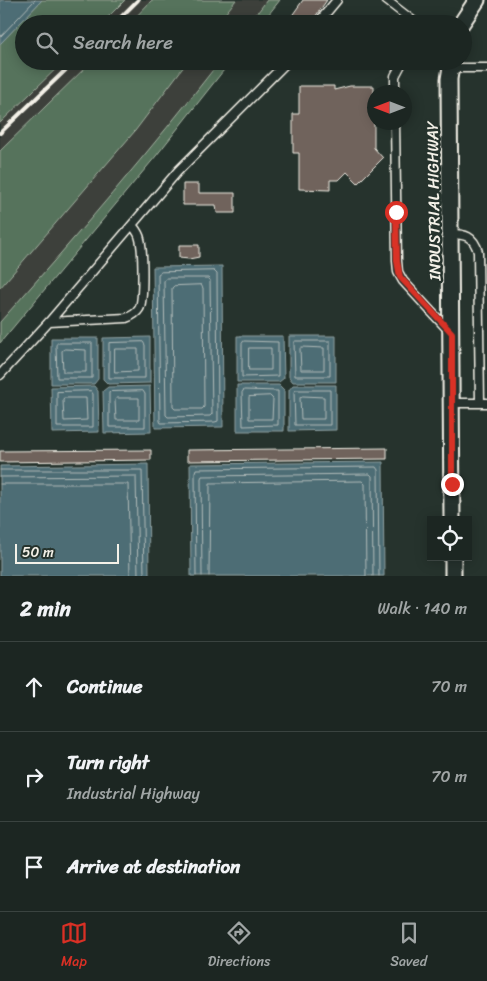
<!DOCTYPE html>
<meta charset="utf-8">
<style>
body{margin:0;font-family:Sriracha,sans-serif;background:#252e2a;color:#f1f3f6}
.controls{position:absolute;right:15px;bottom:15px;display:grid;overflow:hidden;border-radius:0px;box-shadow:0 2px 12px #0003}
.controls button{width:45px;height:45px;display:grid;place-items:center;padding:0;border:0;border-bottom:1px solid #3a4340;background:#1c2622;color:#f1f3f6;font:25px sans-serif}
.compass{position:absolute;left:367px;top:85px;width:45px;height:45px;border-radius:50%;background:#1c2622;box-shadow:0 2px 12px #0003;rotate:270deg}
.scale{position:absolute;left:15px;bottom:12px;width:104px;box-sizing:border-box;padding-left:5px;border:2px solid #f4f1e8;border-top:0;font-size:14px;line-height:18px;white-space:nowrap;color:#f4f1e8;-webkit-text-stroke:4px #26332d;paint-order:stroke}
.stop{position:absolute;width:15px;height:15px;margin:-11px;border:4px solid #d93025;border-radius:50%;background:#fff}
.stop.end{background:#d93025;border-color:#fff;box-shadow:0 1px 5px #0008}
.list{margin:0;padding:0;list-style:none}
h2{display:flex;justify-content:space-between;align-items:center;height:65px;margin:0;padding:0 20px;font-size:21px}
h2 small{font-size:16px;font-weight:400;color:#a0a5a5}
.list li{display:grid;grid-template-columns:32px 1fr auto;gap:15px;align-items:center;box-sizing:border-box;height:90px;padding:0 20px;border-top:1px solid #3a4340}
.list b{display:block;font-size:19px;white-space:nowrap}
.list p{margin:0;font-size:16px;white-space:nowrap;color:#a0a5a5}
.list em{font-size:16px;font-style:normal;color:#a0a5a5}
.icon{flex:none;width:28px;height:28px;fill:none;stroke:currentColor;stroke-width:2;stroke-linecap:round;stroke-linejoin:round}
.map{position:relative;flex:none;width:487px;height:576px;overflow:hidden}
.search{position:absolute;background:#1c2622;box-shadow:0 2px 12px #0003;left:15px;right:15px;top:15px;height:55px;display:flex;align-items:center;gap:12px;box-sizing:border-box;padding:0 18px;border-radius:28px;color:#a0a5a5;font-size:19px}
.sheet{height:335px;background:#1c2622}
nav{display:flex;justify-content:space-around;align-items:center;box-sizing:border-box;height:70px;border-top:1px solid #3a4340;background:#1c2622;font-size:14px;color:#a0a5a5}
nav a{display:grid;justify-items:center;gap:2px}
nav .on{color:#d93025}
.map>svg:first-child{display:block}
.built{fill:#3c413b}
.green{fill:#56735b;stroke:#a5b2a2}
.water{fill:#4e6d75;stroke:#90a2a3}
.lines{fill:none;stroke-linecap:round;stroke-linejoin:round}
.shore{stroke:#b2bcba;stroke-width:1}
.building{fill:#6f635b;stroke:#f4f1e8}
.lane-casing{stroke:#f4f1e8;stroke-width:11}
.street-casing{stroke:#f4f1e8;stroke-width:19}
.lane{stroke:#26332d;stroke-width:8}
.street{stroke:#26332d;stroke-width:15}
.rail{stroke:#f4f1e8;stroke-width:4}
.route{stroke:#d93025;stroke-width:6}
.labels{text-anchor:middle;stroke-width:5;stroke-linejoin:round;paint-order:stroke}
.street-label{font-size:16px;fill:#f4f1e8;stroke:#26332d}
</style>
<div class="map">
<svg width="487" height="576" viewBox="0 0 487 576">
<rect width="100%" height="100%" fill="#26332d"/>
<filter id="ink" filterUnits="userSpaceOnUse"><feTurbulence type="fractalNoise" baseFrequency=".02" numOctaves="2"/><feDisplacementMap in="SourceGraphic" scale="10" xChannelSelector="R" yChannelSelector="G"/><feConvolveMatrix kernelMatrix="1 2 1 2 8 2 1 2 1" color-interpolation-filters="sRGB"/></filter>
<g filter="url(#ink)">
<path class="built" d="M125 0H152L129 24H102Z
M236 0H267L249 24H217Z
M64 61H92L0 151V123Z
M188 61H220L185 106 51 266 0 322V288L135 131Z"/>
<path class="green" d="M42 0H125L101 24H24V61H64L0 123V44Z
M152 0H236L217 24H129Z
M267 0H280L261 24H249Z
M92 61H188L135 131 0 288V151Z
M220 61H231L156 156 0 343V322C76 237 150 151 220 61Z"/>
<path class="water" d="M0 0H42L0 44Z
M222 266 223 427 155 428 153 267Z
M237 336H283L284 378 279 382H237Z
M289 336H336V382H293L289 377Z
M150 337V383L108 384 103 379V338Z
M51 338H98V379L94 384H51Z
M237 385H279L284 390V431H237Z
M293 385H336V430L289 431V390Z
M94 386 98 391 99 432 52 433 51 387Z
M150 386 151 432 104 433 103 391 108 387Z
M383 462 384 576H191L190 464Z
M148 464 149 576H0V466Z"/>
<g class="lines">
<path class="shore" d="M0 37 35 0
M214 271 217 274 218 421 215 422 161 423 160 421 158 274 161 272Z
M167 278H208L210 280 212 414 210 416 168 417 166 415 164 281Z
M201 285 203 288 204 407 202 409H175L173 407 172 288 174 286Z
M244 341 278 342V376L242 377V344Z
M296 341H330V376H295L294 343Z
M143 342 145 345V378H109V343Z
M58 343H92V378H57L56 345Z
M302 347 324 348V370H301L300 349Z
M249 348H271V370H249Z
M65 349 86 350V372H63L62 351Z
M115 349H138V371L115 372Z
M244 390 278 391V425L243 426 242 393Z
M297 390H330V425H295L294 392Z
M91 391 93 394V427H57V392Z
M143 391 145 394V427H109V392Z
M270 396 273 399 272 419H249V397Z
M303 396 324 397V419H301L300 398Z
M64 398H86L87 420 64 421 63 400Z
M117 398H139V420H116L115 400Z
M0 470H142L144 576
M0 477 136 476 138 576
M0 484H128L130 576
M196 576 195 472 196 469 376 467 378 470 379 576
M202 576 201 478 202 476 370 474 372 476 373 576
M209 576 210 483 362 481 365 484 366 576"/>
</g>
<path class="building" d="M303 0H327L310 24H300L291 17Z
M299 86H334V90L350 86H374V148L383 158 358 183 347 172 339 180H330V190L299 189V153H293V114H299Z
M183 184H199V193H235V213H217L216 205H183Z
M179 245H199V257L189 259 179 258Z
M387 448V459L187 461V450Z
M151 450V460L0 462V451Z"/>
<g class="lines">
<g class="lane-casing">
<path id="lane" d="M386 0 417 24
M317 24 337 0
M451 68H487
M395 92V76L403 61
M395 122 397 261 398 272 403 281 450 332
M450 234C465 234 474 236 478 252L480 403
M49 322 126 318C132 316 136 314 139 309 144 301 143 250 140 239 139 233 136 230 132 225
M0 375 49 322 178 171 288 61
M451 403H487"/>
</g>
<g class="street-casing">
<path id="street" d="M461 24 477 0
M452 61 449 79 452 520
M453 557V576"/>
</g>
<use href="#lane" class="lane"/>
<use href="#street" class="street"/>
<path class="rail" d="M114 24 138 0
M0 133 75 61"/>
</g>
</g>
<g class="lines" filter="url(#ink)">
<path class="route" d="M396 212 397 261 400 277 452 333V484"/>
</g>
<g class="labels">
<g class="street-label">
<text transform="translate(433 201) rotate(-91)" y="6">INDUSTRIAL HIGHWAY</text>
</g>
</g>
</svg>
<div class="controls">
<button><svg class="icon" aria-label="locate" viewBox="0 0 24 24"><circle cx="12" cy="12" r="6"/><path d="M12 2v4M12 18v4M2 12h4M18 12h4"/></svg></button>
</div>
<svg class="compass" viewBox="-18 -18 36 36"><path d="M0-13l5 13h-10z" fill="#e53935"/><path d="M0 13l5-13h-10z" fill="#a0a5a5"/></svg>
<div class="scale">50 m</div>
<div class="stop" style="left:396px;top:212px"></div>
<div class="stop end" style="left:452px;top:484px"></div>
<div class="search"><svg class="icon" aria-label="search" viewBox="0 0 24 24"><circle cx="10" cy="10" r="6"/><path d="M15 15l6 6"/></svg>Search here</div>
</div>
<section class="sheet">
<h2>2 min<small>Walk · 140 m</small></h2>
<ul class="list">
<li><svg class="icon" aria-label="ahead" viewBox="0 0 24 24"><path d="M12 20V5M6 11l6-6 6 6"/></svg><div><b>Continue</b></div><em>70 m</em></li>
<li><svg class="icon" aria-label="right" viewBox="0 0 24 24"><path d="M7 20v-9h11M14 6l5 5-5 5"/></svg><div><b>Turn right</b><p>Industrial Highway</p></div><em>70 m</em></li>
<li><svg class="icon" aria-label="arrive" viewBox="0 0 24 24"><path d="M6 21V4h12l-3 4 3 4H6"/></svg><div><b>Arrive at destination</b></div></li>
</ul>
</section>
<nav>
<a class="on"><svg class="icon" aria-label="map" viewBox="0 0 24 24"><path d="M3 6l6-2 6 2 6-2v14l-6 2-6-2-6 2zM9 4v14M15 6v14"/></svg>Map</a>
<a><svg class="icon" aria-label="directions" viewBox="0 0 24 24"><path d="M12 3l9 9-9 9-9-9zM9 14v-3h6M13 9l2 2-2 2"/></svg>Directions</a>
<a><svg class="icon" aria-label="saved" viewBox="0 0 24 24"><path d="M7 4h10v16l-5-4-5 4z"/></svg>Saved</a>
</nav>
